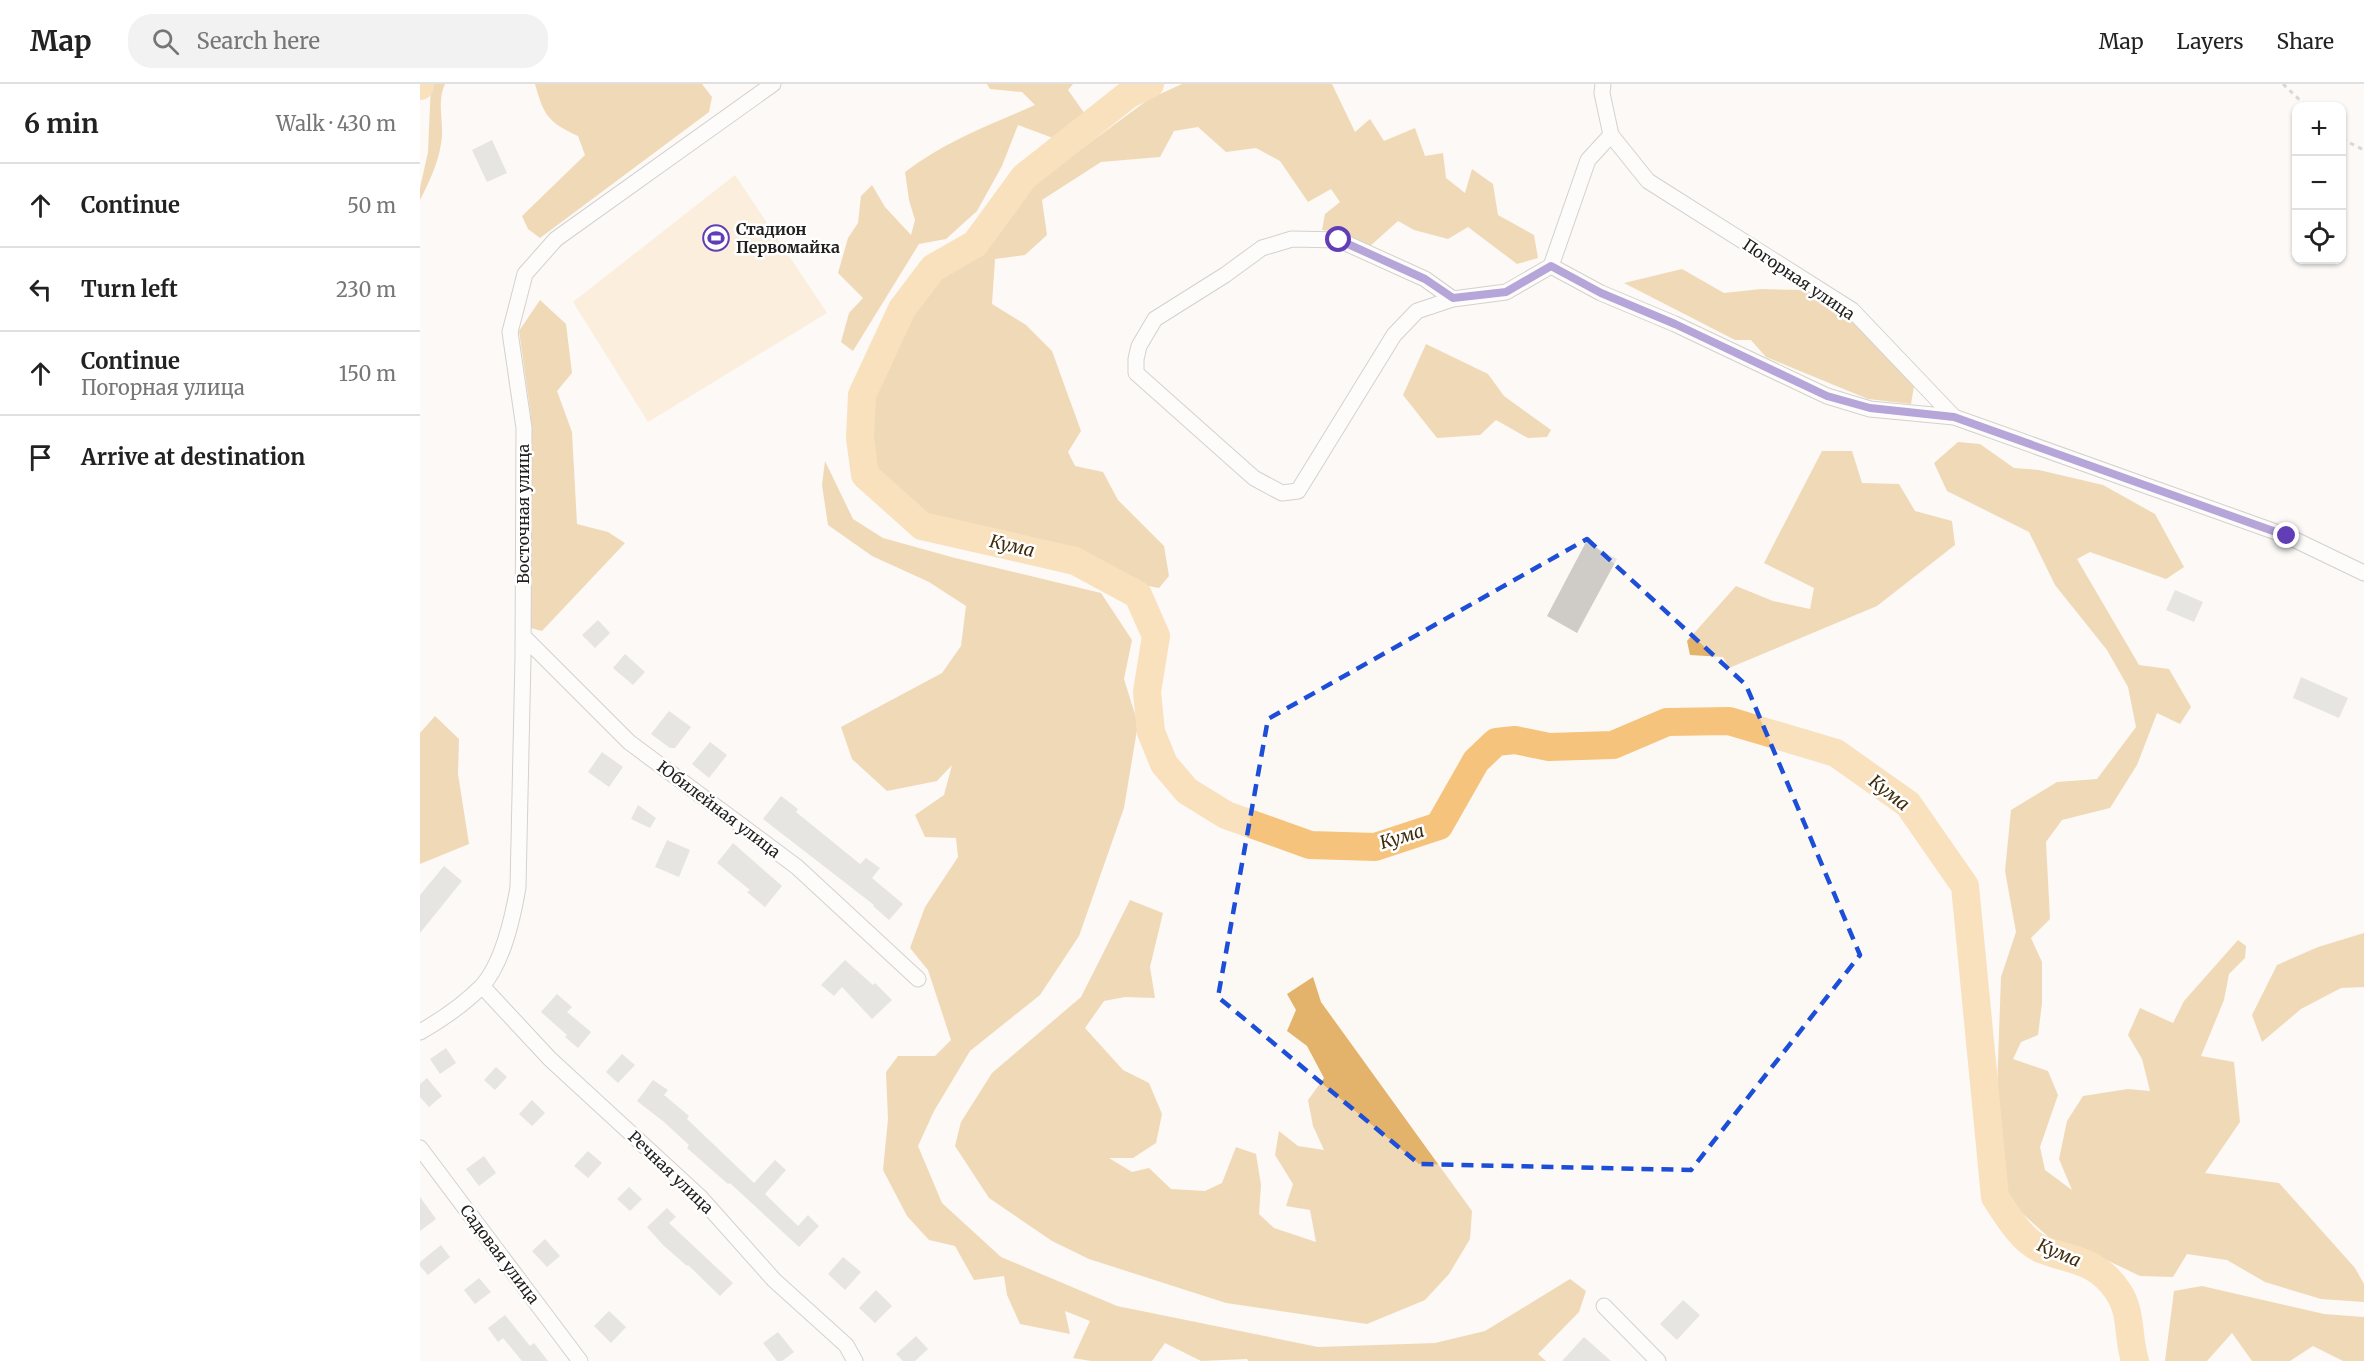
<!DOCTYPE html>
<meta charset="utf-8">
<style>
body{margin:0;font-family:Merriweather,serif;background:#f2f2f2;color:#222}
.controls{position:absolute;right:18px;top:18px;display:grid;overflow:hidden;border-radius:12px;box-shadow:0 2px 4px #0004}
.controls button{width:54px;height:54px;display:grid;place-items:center;padding:0;border:0;border-bottom:2px solid #e0e0e0;background:#fff;color:#222;font:30px sans-serif}
.stop{position:absolute;width:18px;height:18px;margin:-14px;border:4px solid #623eb6;border-radius:50%;background:#fff}
.stop.end{background:#623eb6;border-color:#fff;box-shadow:0 2px 6px #0008}
.list{margin:0;padding:0;list-style:none}
h2{display:flex;justify-content:space-between;align-items:center;height:78px;margin:0;padding:0 24px;font-size:26px}
h2 small{font-size:20px;font-weight:400;color:#767676}
.list li{display:grid;grid-template-columns:39px 1fr auto;gap:18px;align-items:center;box-sizing:border-box;height:84px;padding:0 24px;border-top:2px solid #e0e0e0}
.list b{display:block;font-size:22px;white-space:nowrap}
.list p{margin:0;font-size:20px;white-space:nowrap;color:#767676}
.list em{font-size:20px;font-style:normal;color:#767676}
.icon{flex:none;width:33px;height:33px;fill:none;stroke:currentColor;stroke-width:2;stroke-linecap:round;stroke-linejoin:round}
.map{position:relative;flex:none;width:1944px;height:1277px;overflow:hidden}
header{display:flex;align-items:center;gap:36px;box-sizing:border-box;height:84px;padding:0 30px;background:#fff;border-bottom:2px solid #e0e0e0}
header strong{font-size:28px}
nav{display:flex;gap:33px;margin-inline-start:auto;font-size:21px}
.search{width:420px;height:54px;background:#f2f2f2;display:flex;align-items:center;gap:15px;box-sizing:border-box;padding:0 21px;border-radius:24px;color:#767676;font-size:22px}
main{display:flex}
aside{flex:1;background:#fff}
.map>svg:first-child{display:block}
.green{fill:#fbe1be}
.forest{fill:#e3b26b}
.lines{fill:none;stroke-linecap:round;stroke-linejoin:round}
.river{stroke:#f5c37b;stroke-width:28}
.building{fill:#cfccc8}
.minor-casing{stroke:#a4a19e;stroke-width:17}
.path{stroke:#b1afac;stroke-width:3;stroke-dasharray:4.5 4.5;stroke-linecap:butt}
.minor{stroke:#fff;stroke-width:15}
.route{stroke:#623eb6;stroke-width:8}
.marked{fill:none;stroke:#1d4ed8;stroke-width:4.5;stroke-dasharray:12 8;stroke-linejoin:round}
.labels{text-anchor:middle;stroke-width:5;stroke-linejoin:round;paint-order:stroke}
.poi-label{font-size:16px;font-weight:bold;fill:#222120;stroke:#fff;text-anchor:start}
.street-label{font-size:16px;fill:#222120;stroke:#fff}
.water-label{font-size:18px;font-style:italic;fill:#3f2b0b;stroke:#fff}
</style>
<header>
<strong>Map</strong>
<div class="search"><svg class="icon" aria-label="search" viewBox="0 0 24 24"><circle cx="10" cy="10" r="6"/><path d="M15 15l6 6"/></svg>Search here</div>
<nav><a>Map</a><a>Layers</a><a>Share</a></nav>
</header>
<main>
<aside>
<h2>6 min<small>Walk · 430 m</small></h2>
<ul class="list">
<li><svg class="icon" aria-label="ahead" viewBox="0 0 24 24"><path d="M12 20V5M6 11l6-6 6 6"/></svg><div><b>Continue</b></div><em>50 m</em></li>
<li><svg class="icon" aria-label="left" viewBox="0 0 24 24"><path d="M17 20v-9H6M10 6l-5 5 5 5"/></svg><div><b>Turn left</b></div><em>230 m</em></li>
<li><svg class="icon" aria-label="ahead" viewBox="0 0 24 24"><path d="M12 20V5M6 11l6-6 6 6"/></svg><div><b>Continue</b><p>Погорная улица</p></div><em>150 m</em></li>
<li><svg class="icon" aria-label="arrive" viewBox="0 0 24 24"><path d="M6 21V4h12l-3 4 3 4H6"/></svg><div><b>Arrive at destination</b></div></li>
</ul>
</aside>
<div class="map">
<svg width="1944" height="1277" viewBox="0 0 1944 1277">
<rect width="100%" height="100%" fill="#fcf9f5"/>
<path class="green" d="M315 91 407 229 228 338 153 218Z"/>
<path class="forest" d="M11 0H25C17 17 23 34 22 52 20 76 10 96 0 116V104L8 68Z
M115 0H282L292 13 289 28 120 154 108 145 102 132 165 71 158 52C128 38 124 32 115 0Z
M567 0H653L648 6 665 30 633 54 598 41 582 82 557 127 526 155 499 160 433 267 421 258 429 229 443 214 418 189 428 154 438 139 441 112 452 101 465 123 491 151 495 136 489 116 485 88C525 57 570 41 615 21L602 8 570 5Z
M762 0H912L935 48 950 35 964 57 995 44 1005 72 1023 69 1026 94 1045 109 1052 85 1073 100 1078 131 1114 151 1118 174 1097 180 1048 143 1028 155 994 146 978 137 949 163 923 149 902 146 905 130 920 118 911 105 888 118 860 77 836 64 806 68 778 43 754 47 740 73 681 78 622 116 627 151 605 171 575 175 572 220 606 241 632 267 661 347 648 368 655 382 683 388 698 416 744 462 749 492 739 504 723 501 655 463 508 437 454 388 452 314 489 233 521 190 563 168 607 105 729 15Z
M1262 185 1304 209 1341 205 1383 206 1430 234 1494 302 1491 320 1448 315 1346 273 1331 256H1315L1204 199Z
M120 216 146 240 152 289 137 307 152 348 157 440 188 448 205 459 122 547 111 544V332L99 247Z
M1006 260 1068 290 1084 312 1131 346 1127 353 1108 354 1076 336 1060 351 1017 354 983 311Z
M1538 358 1560 360 1594 384 1619 386 1683 401 1735 430 1764 483 1746 495 1670 468 1657 475 1719 581 1749 585 1771 623 1760 640 1737 629 1717 681 1690 724 1642 736 1626 758 1630 835 1611 854 1622 878V919L1618 951 1601 958 1593 975 1628 987 1638 1011 1620 1063 1625 1086 1652 1106 1639 1075 1647 1037 1663 1012 1708 1005 1730 1007 1722 975 1708 951 1720 924 1753 939 1764 917 1818 856 1826 862 1825 874 1809 890 1804 916 1781 972 1814 978 1820 1038 1785 1089 1859 1099 1935 1184 1944 1200V1218L1901 1215 1845 1198 1807 1176 1767 1170 1753 1193 1720 1192 1676 1171 1633 1157 1586 1115 1577 1006 1581 893 1596 848 1585 787 1591 726 1637 698 1677 695 1716 643 1708 603 1687 566 1635 501 1609 448 1527 407 1514 379Z
M1402 367H1432L1442 399 1479 400 1495 427 1532 437 1535 461 1457 522 1309 584 1303 573 1270 571 1267 557 1316 502 1353 517 1390 525 1394 504 1344 479Z
M405 377 433 435 463 454 535 474 681 509 712 556 704 595 718 640 704 724 659 852 620 911 550 967 514 1027 498 1062 522 1119 581 1173 697 1222 898 1263 1015 1259 1065 1247 1150 1195 1166 1207 1159 1228 1118 1270 1126 1277H828L827 1275 781 1277 745 1259 732 1277H671L653 1274 670 1237 645 1227 650 1250 600 1240 587 1211 584 1192 554 1196 535 1162 509 1156 487 1132 463 1086 468 1035 466 988 478 972H515L531 956 508 886 490 864 505 823 538 773 536 754 505 753 495 731 524 711 532 681 517 697 467 707 432 675 421 643 522 589 541 562 546 522 509 498 452 472 408 441 402 401Z
M15 632 39 655 38 690 49 760 0 780V649Z
M710 816 743 829 730 883 735 914 705 913 684 917 665 944 703 986 729 999 742 1030 736 1059 713 1074H689L712 1088 729 1084 751 1105 785 1107 802 1099 816 1063 836 1070 841 1101 839 1130 854 1144 896 1158 890 1126 866 1122 873 1100 855 1071 859 1047 878 1062 904 1066 893 1042 888 1016 904 994 887 962 867 947 876 926 867 910 893 893 901 918 1052 1127 1050 1155 1029 1190 1005 1216 947 1240 806 1219 669 1175 632 1157 569 1114 535 1062 541 1038 572 989 661 913Z
M1944 849V903L1921 904 1881 925 1842 958 1832 931 1857 881 1898 863Z
M1782 1202 1904 1230 1944 1233V1277H1923L1893 1262 1870 1277H1832L1812 1249 1787 1277H1745L1754 1207Z"/>
<g class="lines">
<path class="river" d="M730 0 709 10 604 93 555 160 513 184 482 225 442 311 440 354 445 391 502 442 655 477 718 511 736 552 727 608 731 648 744 680 767 707 806 731 890 761 955 763 1019 742 1056 677 1076 658 1095 656 1129 663 1193 661 1247 638 1309 637 1416 669 1488 720 1545 802 1575 1113C1586 1130 1602 1157 1621 1165 1651 1177 1676 1175 1697 1206 1713 1228 1707 1253 1715 1277
M0 2V0"/>
</g>
<path class="building" d="M72 56 87 89 67 98 52 66Z
M1166 458 1197 475 1157 549 1127 532Z
M1755 506 1783 518 1774 538 1746 526Z
M178 536 190 549 175 564 162 551Z
M205 570 225 588 213 601 193 584Z
M1881 593 1928 614 1919 634 1873 614Z
M249 627 271 643 255 664H250L231 650Z
M290 658 307 671 289 694 272 680Z
M182 668 203 683 189 703 168 688Z
M361 712 378 725 376 728 440 780 446 774 460 784 452 794 483 820 469 836 453 822 454 821 343 735Z
M218 721 236 734 230 744 211 735Z
M247 756 270 766 259 793 235 783Z
M313 759 362 802 345 823 327 808 330 806 297 779Z
M24 782 42 797 0 849V811Z
M425 876 453 901 455 899 472 916 452 935 422 903 414 912 401 901Z
M137 910 152 923 147 928 171 948 158 964 145 953 147 951 121 928Z
M26 964 36 979 20 990 10 975Z
M202 970 215 981 198 999 186 988Z
M76 983 87 993 75 1006 64 996Z
M7 994 22 1012 9 1023 0 1013V1000Z
M233 996 248 1006 244 1011 269 1032 267 1035 334 1099 355 1076 366 1086 345 1110 378 1142 388 1131 399 1142 379 1163 310 1099 308 1100 267 1064 269 1061 244 1038 217 1017Z
M112 1016 125 1029 112 1042 99 1030Z
M168 1067 182 1079 168 1094 154 1082Z
M64 1072 76 1089 59 1102 46 1085Z
M209 1103 222 1115 210 1127 197 1115Z
M0 1113 16 1135 0 1147Z
M247 1124 256 1133 249 1139 313 1199 300 1212 268 1181 267 1182 243 1161 227 1143Z
M125 1155 140 1172 127 1183 112 1167Z
M21 1161 30 1173 8 1191 0 1182V1178Z
M423 1173 441 1188 425 1206 408 1190Z
M59 1194 71 1208 55 1220 44 1206Z
M456 1206 472 1222 455 1239 439 1224Z
M1263 1216 1280 1231 1257 1256 1240 1240Z
M189 1227 206 1243 191 1259 174 1242Z
M85 1231 110 1262 114 1259 128 1277H102L83 1254 78 1258 68 1244Z
M358 1248 374 1268 362 1277H357L343 1259Z
M496 1252 508 1265 495 1277H483L476 1270Z
M1164 1253 1191 1277H1142Z"/>
<g class="lines">
<g class="minor-casing">
<path id="minor" d="M1183 0 1182 9 1191 51 1228 97 1432 226 1534 333 1867 452 1944 489
M1131 182 1181 209 1255 240 1407 312 1450 325 1534 333
M1033 215 1005 195 919 156 872 155 842 164 805 191 735 235 719 262 716 275V289L834 394 862 409 878 407 974 251 997 227 1033 215 1086 208 1131 182 1168 76 1191 51
M103 552 209 658 377 783 498 895
M62 902 130 975 280 1113 354 1196 426 1261 435 1277
M0 948C21 936 44 920 61 903 82 881 93 833 98 803L103 573 104 344 90 248 105 190 136 155 353 0
M0 1064 160 1277
M1184 1222 1238 1277"/>
</g>
<path class="path" d="M1863 0 1886 22
M1922 55 1944 66"/>
<use href="#minor" class="minor"/>
</g>
<g class="lines">
<path class="route" d="M919 156 1005 195 1033 214 1086 208 1131 182 1181 209 1255 240 1407 312 1450 324 1534 333 1867 452"/>
</g>
<path d="M0 0H1944V1277H0ZM1167 455 1326 601 1440 871 1271 1086 999 1080 798 913 848 635Z" fill="#fcf9f5" fill-opacity=".55" fill-rule="evenodd"/>
<path class="marked" d="M1167 455 1326 601 1440 871 1271 1086 999 1080 798 913 848 635Z"/>
<defs>
<g id="stadium-ring" transform="scale(1.35)"><circle r="9.5" fill="#fff" stroke="#623eb6" stroke-width="1.5"/><path d="M0-5a6.5 5 0 1 0 0 10a6.5 5 0 1 0 0-10ZM-3.5-1.8h7v3.6h-7Z" fill="#623eb6"/></g>
</defs>
<g fill-rule="evenodd">
<use href="#stadium-ring" x="296" y="154"/>
</g>
<g class="labels">
<g class="poi-label">
<text x="316" y="151">Стадион<tspan x="316" dy="18">Первомайка</tspan></text>
</g>
<g class="street-label">
<text transform="translate(1379 195) rotate(34)" y="6">Погорная улица</text>
<text transform="translate(103 430) rotate(-90)" y="6">Восточная улица</text>
<text transform="translate(299 725) rotate(37)" y="6">Юбилейная улица</text>
<text transform="translate(251 1088) rotate(44)" y="6">Речная улица</text>
<text transform="translate(80 1170) rotate(53)" y="6">Садовая улица</text>
</g>
<g class="water-label">
<text transform="translate(592 462) rotate(13)" y="6">Кума</text>
<text transform="translate(1469 709) rotate(38)" y="6">Кума</text>
<text transform="translate(982 753) rotate(-17)" y="6">Кума</text>
<text transform="translate(1639 1169) rotate(23)" y="6">Кума</text>
</g>
</g>
</svg>
<div class="controls">
<button>+</button>
<button>−</button>
<button><svg class="icon" aria-label="locate" viewBox="0 0 24 24"><circle cx="12" cy="12" r="6"/><path d="M12 2v4M12 18v4M2 12h4M18 12h4"/></svg></button>
</div>
<div class="stop" style="left:919px;top:156px"></div>
<div class="stop end" style="left:1867px;top:452px"></div>
</div>
</main>
